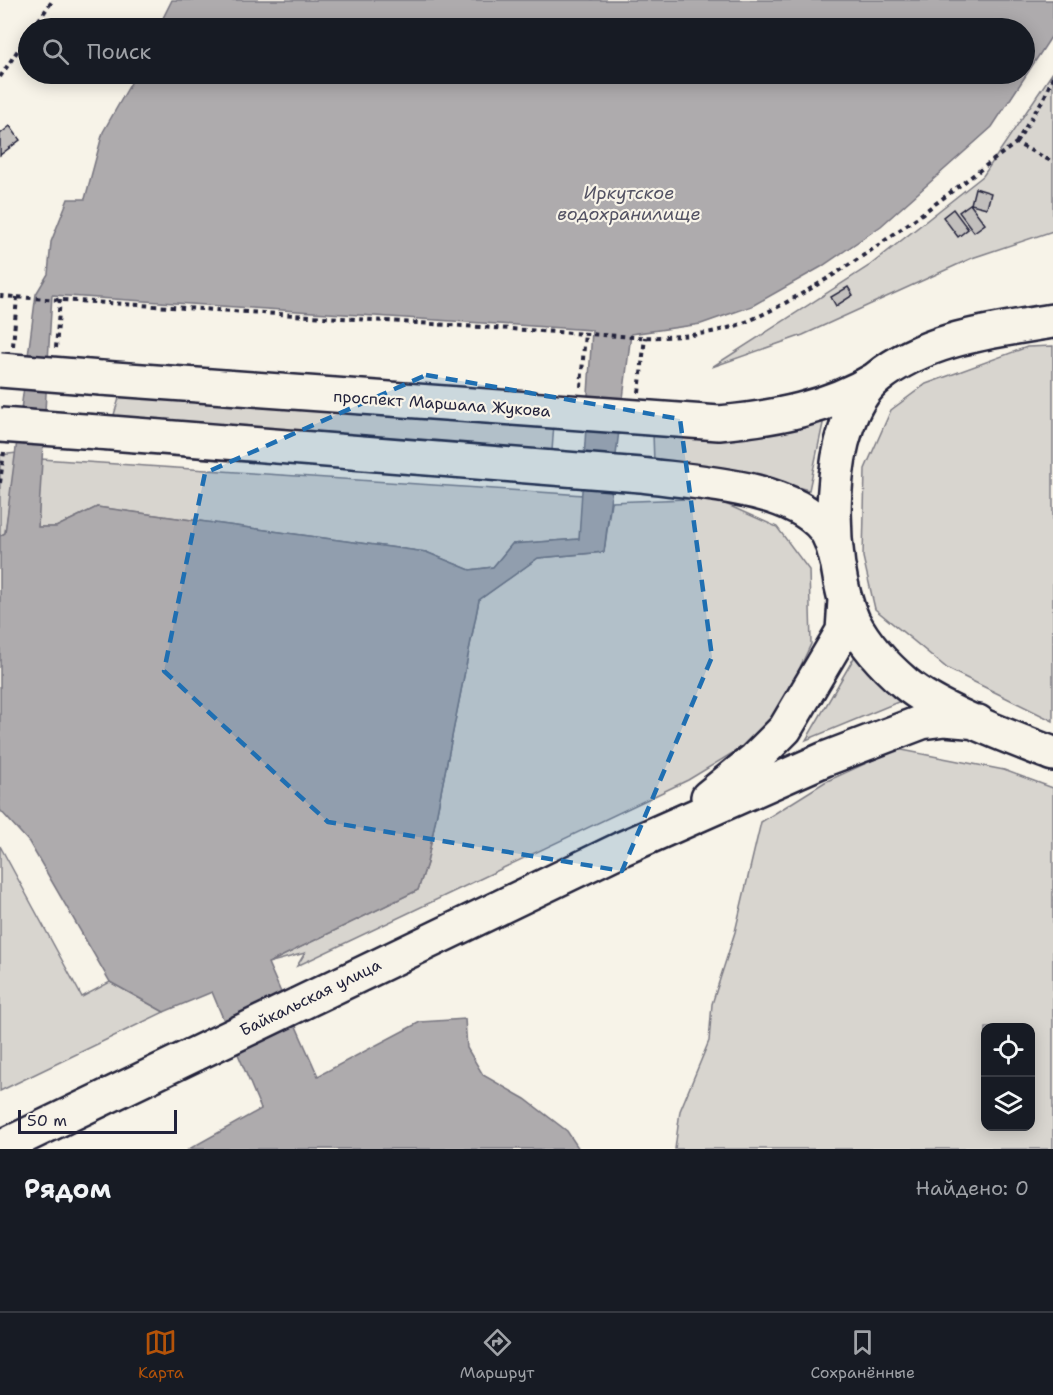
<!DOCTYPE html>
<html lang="ru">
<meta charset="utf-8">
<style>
body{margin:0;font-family:"Shantell Sans",sans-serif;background:#20242c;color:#f1f3f6}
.controls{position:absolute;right:18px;bottom:18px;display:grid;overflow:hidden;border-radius:12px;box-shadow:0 3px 15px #0003}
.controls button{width:54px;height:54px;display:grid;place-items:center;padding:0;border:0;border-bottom:2px solid #363941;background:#171b24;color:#f1f3f6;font:30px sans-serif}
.scale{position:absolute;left:18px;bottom:15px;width:159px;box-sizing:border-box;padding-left:6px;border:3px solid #22223b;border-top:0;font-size:16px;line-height:21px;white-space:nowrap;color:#22223b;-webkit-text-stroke:4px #f7f3e8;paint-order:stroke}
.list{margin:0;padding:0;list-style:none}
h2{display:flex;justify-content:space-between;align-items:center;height:78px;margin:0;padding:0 24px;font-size:26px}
h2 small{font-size:20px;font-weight:400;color:#9ea1a6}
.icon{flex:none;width:33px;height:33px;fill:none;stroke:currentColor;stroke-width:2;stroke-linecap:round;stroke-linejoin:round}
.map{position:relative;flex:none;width:1053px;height:1149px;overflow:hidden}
.search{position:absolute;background:#171b24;box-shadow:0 3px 15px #0003;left:18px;right:18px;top:18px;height:66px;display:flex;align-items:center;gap:15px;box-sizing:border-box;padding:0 21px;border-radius:33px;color:#9ea1a6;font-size:22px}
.sheet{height:162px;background:#171b24}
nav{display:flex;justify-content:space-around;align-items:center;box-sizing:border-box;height:84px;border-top:2px solid #363941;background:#171b24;font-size:16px;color:#9ea1a6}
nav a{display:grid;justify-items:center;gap:3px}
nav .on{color:#b45309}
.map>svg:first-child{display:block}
.green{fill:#d8d5cf;stroke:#7d7c85;stroke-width:1.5;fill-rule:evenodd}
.water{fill:#aeabad;stroke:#76747f;stroke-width:1.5;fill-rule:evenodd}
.building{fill:#c2bfbd;stroke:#22223b;stroke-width:1.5}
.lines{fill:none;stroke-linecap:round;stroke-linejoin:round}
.major-casing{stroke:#22223b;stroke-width:38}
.path{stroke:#22223b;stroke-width:4;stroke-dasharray:4.5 4.5;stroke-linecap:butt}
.major{stroke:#f7f3e8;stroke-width:33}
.major-bridge-casing{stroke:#22223b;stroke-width:38;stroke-linecap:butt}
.major-bridge{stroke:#f7f3e8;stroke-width:33}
.marked{fill:#1f6fb2;fill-opacity:0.2;stroke:#1f6fb2;stroke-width:4.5;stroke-dasharray:12 8;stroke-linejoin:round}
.labels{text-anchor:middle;stroke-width:4.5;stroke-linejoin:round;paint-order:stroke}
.street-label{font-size:16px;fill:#22223b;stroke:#f7f3e8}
.water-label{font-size:18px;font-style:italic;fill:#535263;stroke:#f7f3e8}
</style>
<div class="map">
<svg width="1053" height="1149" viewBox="0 0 1053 1149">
<rect width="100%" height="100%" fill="#f7f3e8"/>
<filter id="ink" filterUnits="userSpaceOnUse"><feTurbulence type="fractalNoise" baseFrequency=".0167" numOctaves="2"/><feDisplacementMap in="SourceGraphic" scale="12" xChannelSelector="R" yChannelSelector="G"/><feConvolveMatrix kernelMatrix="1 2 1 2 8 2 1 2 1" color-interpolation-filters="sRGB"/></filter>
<g filter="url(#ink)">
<path class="green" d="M1053 72V231L972 258 803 335 712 367 869 266 983 176Z
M1053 346V721L948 669 875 609 863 557 865 469 891 410 926 384 1027 347Z
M120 395 554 423 552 451 113 418Z
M825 414 809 490 732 471 654 463 653 433Z
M17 453 5 533 0 536V455Z
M41 459 583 495 580 539 512 544 493 567 470 570 426 552 97 507 56 527H38Z
M712 498 777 527 809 570 811 644 779 712 759 737 688 780 297 966 305 953 268 963 418 890 427 863 479 600 538 558 604 552 611 502Z
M855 656 903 700 806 740Z
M897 749 1004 770 1053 788V1149H675L680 1111 709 1041 712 1004 735 932 761 822 825 782ZM986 1028H1030V1126H986Z
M0 846 82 997 110 982 164 1012 0 1091Z"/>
<path class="water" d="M172 0H1053V34L992 127 881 226 821 267 752 306 701 324 631 334 604 552 538 558 479 600 427 863 418 890 268 963 318 1076 420 1022 465 1019 467 1048 483 1075 525 1099 567 1131 579 1149H189L261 1109 212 992 164 1012 110 982 29 842 0 810V536L5 533 36 294 48 274 51 242 68 199H85L103 132 136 74H1024V28H158ZM52 295 592 330 579 539 512 544 493 567 470 570 426 552 97 507 56 527H38Z"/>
<path class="building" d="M10 126 20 140 0 155V134Z
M975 188 991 193 987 208 971 204Z
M970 204 985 224 974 232 959 212Z
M953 209 968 229 958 237 943 217Z
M848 287 853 295 836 306 831 297Z"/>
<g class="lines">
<g class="major-casing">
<path id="major" d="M1053 321C993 331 926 338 877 378 823 423 826 562 853 621 865 644 885 666 905 683 938 711 1012 738 1053 754
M101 378 719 423C774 418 829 408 876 379
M98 432 641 475C692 482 789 485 824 528 832 538 834 550 837 562
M708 797 755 759 785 729 843 631 845 600
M0 1148 621 849 825 759 922 722 945 719 978 722"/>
</g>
<path class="path" d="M33 28 53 0
M0 77 28 35
M1016 143 1045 96 1053 76
M0 296 634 337C668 338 706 336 738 325 765 315 791 300 815 286 886 244 950 192 1016 143L1053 162
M13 346 17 297
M56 348 60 299
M581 387 585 332
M639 393 645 337
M0 483 4 452"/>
<use href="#major" class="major"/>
<g class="major-bridge-casing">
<path id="major-bridge" d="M0 370 101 378
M0 425 98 432"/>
</g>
<use href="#major-bridge" class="major-bridge"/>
</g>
</g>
<path class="marked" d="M426 375 680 419 712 657 622 871 328 822 164 671 205 473Z"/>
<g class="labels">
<g class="street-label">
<text transform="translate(442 403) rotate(4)" y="6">проспект Маршала Жукова</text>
<text transform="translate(310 997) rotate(-26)" y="6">Байкальская улица</text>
</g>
<g class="water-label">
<text x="629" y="199">Иркутское<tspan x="629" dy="21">водохранилище</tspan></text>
</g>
</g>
</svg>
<div class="controls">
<button><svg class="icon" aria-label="locate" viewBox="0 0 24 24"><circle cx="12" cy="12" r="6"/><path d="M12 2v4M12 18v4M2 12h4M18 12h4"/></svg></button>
<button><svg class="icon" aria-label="layers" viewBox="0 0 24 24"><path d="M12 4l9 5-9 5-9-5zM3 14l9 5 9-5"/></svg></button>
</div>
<div class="scale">50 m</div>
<div class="search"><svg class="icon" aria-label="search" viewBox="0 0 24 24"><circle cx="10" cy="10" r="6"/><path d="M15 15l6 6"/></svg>Поиск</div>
</div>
<section class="sheet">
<h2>Рядом<small>Найдено: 0</small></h2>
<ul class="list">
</ul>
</section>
<nav>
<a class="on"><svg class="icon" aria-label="map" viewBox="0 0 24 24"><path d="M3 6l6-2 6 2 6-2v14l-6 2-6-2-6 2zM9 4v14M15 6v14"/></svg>Карта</a>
<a><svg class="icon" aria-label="directions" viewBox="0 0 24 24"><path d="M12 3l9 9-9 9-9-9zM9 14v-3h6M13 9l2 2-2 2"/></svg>Маршрут</a>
<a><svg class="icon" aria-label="saved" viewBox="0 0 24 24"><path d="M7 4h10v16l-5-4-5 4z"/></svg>Сохранённые</a>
</nav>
